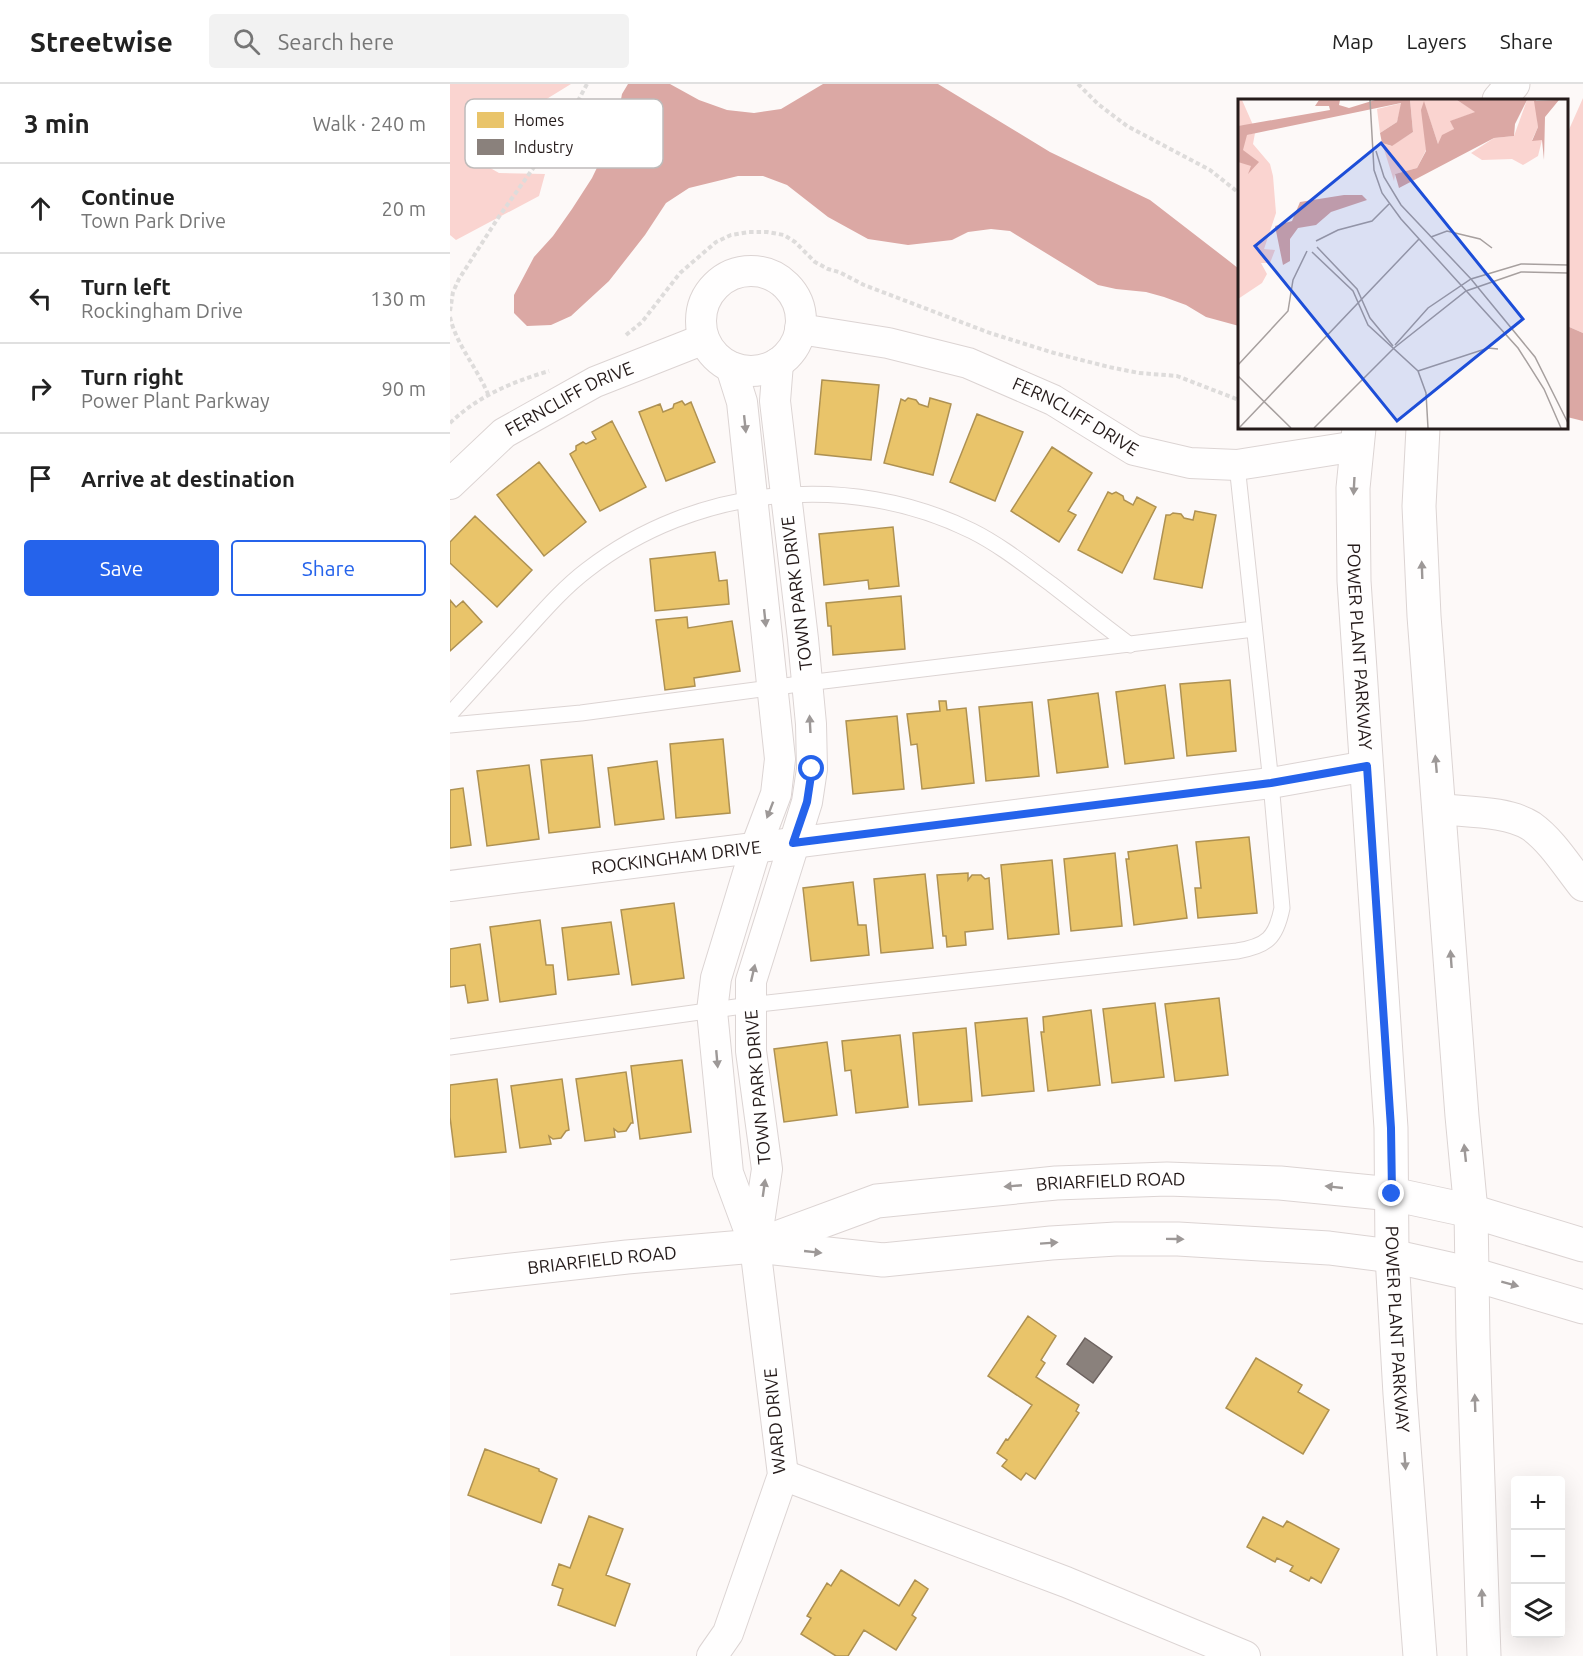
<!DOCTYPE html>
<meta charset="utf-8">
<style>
body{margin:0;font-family:Ubuntu,sans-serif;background:#f2f2f2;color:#222}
.controls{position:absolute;right:18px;bottom:18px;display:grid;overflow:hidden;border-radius:6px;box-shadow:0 6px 24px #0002}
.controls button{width:54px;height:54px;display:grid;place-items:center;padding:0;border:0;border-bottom:2px solid #e0e0e0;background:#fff;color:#222;font:30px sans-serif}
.stop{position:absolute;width:18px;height:18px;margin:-14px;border:4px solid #2563eb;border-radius:50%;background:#fff}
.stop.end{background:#2563eb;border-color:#fff;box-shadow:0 2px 6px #0008}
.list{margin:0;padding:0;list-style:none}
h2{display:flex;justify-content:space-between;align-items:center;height:78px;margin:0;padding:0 24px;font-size:26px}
h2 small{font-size:20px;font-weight:400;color:#767676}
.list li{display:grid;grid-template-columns:39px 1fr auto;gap:18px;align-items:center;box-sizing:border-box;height:90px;padding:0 24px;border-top:2px solid #e0e0e0}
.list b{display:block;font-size:22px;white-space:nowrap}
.list p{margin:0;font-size:20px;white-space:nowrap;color:#767676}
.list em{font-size:20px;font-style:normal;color:#767676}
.actions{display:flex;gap:12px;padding:18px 24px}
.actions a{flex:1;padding:14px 0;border:2px solid #2563eb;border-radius:6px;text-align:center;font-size:21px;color:#2563eb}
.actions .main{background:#2563eb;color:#fff}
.icon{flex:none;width:33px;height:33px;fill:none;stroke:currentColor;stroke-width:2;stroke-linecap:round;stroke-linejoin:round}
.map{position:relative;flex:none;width:1133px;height:1572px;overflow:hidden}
header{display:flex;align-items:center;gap:36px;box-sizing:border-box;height:84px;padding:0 30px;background:#fff;border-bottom:2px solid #e0e0e0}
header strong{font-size:28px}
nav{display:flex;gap:33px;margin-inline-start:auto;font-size:21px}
.search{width:420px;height:54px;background:#f2f2f2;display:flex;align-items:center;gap:15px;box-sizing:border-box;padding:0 21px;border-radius:6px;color:#767676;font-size:22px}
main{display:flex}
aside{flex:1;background:#fff}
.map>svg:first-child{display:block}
.green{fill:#fad4d0}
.water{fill:#dba8a4}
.homes{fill:#e9c46a;stroke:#ae9152;stroke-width:1.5}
.industry{fill:#8a817c;stroke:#6c625f;stroke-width:1.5}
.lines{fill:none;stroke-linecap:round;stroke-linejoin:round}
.lane-casing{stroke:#dcd4d3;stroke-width:17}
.street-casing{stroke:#dcd4d3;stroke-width:32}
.secondary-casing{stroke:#dcd4d3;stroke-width:35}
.path{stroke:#dedcdb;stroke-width:4;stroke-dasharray:4.5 3;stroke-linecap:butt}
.lane{stroke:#fffefe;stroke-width:15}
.street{stroke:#fffefe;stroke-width:30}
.secondary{stroke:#fffefe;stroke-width:33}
.oneway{fill:#9d9897}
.route{stroke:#2563eb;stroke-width:8}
.labels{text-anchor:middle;stroke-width:6;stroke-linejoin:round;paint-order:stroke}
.street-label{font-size:18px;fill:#251b1a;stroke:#fff}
.inset-road{fill:none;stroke:#a7a09f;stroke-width:1.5}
.view{fill:#1d4ed8;fill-opacity:0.15;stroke:#1d4ed8;stroke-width:3}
.inset-edge{fill:none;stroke:#251b1a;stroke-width:3}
.key{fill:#fff;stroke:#bebbba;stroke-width:1.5}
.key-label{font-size:16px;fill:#251b1a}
</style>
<header>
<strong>Streetwise</strong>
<div class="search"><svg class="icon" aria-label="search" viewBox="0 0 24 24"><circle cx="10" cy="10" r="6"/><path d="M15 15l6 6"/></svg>Search here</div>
<nav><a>Map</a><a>Layers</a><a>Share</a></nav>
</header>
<main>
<aside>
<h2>3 min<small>Walk · 240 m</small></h2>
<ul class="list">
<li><svg class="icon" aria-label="ahead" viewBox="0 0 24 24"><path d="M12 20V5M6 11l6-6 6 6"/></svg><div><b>Continue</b><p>Town Park Drive</p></div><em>20 m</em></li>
<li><svg class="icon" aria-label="left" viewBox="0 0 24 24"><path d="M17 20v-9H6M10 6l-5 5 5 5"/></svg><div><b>Turn left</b><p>Rockingham Drive</p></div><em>130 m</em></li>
<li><svg class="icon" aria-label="right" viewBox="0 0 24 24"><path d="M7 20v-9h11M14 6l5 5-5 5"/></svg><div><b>Turn right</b><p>Power Plant Parkway</p></div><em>90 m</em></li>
<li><svg class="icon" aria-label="arrive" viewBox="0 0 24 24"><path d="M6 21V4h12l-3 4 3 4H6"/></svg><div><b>Arrive at destination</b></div></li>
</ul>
<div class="actions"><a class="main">Save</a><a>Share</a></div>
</aside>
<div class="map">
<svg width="1133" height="1572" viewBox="0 0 1133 1572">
<rect width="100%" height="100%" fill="#fdf9f8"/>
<path class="green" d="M0 0H121L30 56 28 77 49 89 95 90 89 112 6 156 0 151Z
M1133 14V249L1117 242V50Z"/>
<path class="water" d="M178 0H220L249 16 277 26 304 29 331 25 373 0H488L600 68 700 116 779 177 789 185V242L756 233 736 221 714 213 696 208 666 205 648 201 560 147 541 145 518 148 502 156 458 161 418 155 378 133 337 101 313 92H288L239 104 216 119 195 151 159 197 121 232 101 241 77 242 64 229V211L84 173 103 152 122 125 142 94 156 65 168 31 172 10Z
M1117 242 1133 249V337L1117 333Z"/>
<path class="homes" d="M372 296 429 301 421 376 365 370Z
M458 314 466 316 469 320 478 323 480 314 501 320 483 391 434 379 451 315 455 317Z
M232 317 235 321 241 318 265 378 216 397 189 328 210 320 213 328 223 324 224 320Z
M527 330 573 348 545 417 500 398Z
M162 337 196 403 150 427 120 370 126 366V362L133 358 136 360 146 355 142 348Z
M602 363 642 389 618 427 626 431 609 458 561 427Z
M89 378 136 438 94 472 47 411Z
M658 408 662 410 666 408 673 412 674 416 683 421 687 413 706 423 672 489 628 466Z
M745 427 766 431 752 504 704 495 716 431H720L723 429 731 430 734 434 743 436Z
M25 432 82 486 47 523 0 479V458Z
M443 443 449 502 419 505 418 496 374 501 369 450Z
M265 468 269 497 277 496 279 520 205 527 200 475Z
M451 512 455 565 383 571 381 542H378L376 519Z
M0 516 6 523 13 517 32 538 0 567Z
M237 533 238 544 282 537 290 587 244 594 245 602 215 606 206 536Z
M780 596 786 667 737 672 730 600Z
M715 601 724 674 675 680 666 608Z
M648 609 658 683 607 689 598 616Z
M489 617H496L497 626 516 624 524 699 472 705 467 660 461 661 457 630 490 627Z
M582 618 589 692 536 697 529 623Z
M447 632 454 705 403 710 396 637Z
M273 655 280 729 226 734 220 660Z
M142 671 150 743 99 749 91 676Z
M207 677 214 735 165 741 158 684Z
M79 681 89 755 37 762 27 687Z
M13 704 21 761 0 764V706Z
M799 753 807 829 748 834 745 804H751L746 758Z
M727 761 737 834 684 841 676 775H679L678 768Z
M665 769 672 842 621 847 614 775Z
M602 776 609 850 558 855 551 781Z
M518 789V796L522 791H531L535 795 539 794 543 845 515 848 516 861 497 863 496 852H493L487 791Z
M475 790 483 864 431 869 424 795Z
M403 798 408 841H416L419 871 361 877 353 804Z
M224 819 234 894 182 901 171 826Z
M90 836 96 881H103L106 910 50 918 40 843Z
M161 838 169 890 118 896 112 844Z
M30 860 38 916 18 919 15 901 0 903V865Z
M769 914 778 991 725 997 715 920Z
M705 919 714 993 662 999 653 925Z
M641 926 650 1001 598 1007 591 948H594L593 933Z
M577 934 584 1007 532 1012 525 939Z
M516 944 522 1017 469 1021 463 949Z
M450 951 458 1023 406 1029 401 986 395 987 392 957Z
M377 958 387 1031 334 1038 324 965Z
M232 976 241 1048 190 1055 181 982Z
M176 988 183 1039H181L176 1047 168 1048 164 1045 165 1053 135 1057 126 995Z
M47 995 56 1068 5 1073 0 1033V1001Z
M112 995 119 1046 116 1047 111 1054 103 1055 99 1052 101 1060 70 1064 61 1002Z
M578 1232 606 1252 591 1276 595 1279 586 1293 629 1321 626 1327 629 1329 585 1395 576 1389 571 1396 552 1382 557 1376 547 1369 556 1355 558 1356 582 1321 538 1292Z
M806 1274 852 1301 848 1308 879 1326 853 1370 776 1324Z
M35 1365 89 1385V1387L107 1395 91 1439 18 1411Z
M139 1432 173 1445 156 1491 180 1500 165 1542 108 1521 113 1505 102 1501 109 1480 120 1484Z
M813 1433 833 1443 837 1437 889 1465 871 1499 861 1493 859 1497 840 1487 843 1482 827 1474 825 1478 797 1463Z
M391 1486 449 1522 465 1496 478 1505 462 1531 466 1534 446 1566 414 1546 398 1572H386L351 1550 361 1534 357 1532 377 1499 381 1502Z"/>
<path class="industry" d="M635 1254 662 1273 643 1299 617 1280Z"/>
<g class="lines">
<g class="lane-casing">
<path id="lane" d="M0 630C23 605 46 579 70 553 91 530 112 505 137 486 245 402 399 386 522 447 550 461 575 481 601 500 627 520 653 541 680 561
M0 641 131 629 357 599 804 545
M0 963 300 921 787 867C817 862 826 854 832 824L821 699 787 381"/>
</g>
<g class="street-casing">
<g id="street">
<circle cx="301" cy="237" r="50"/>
<path id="s1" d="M350 245 438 259 518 279 603 316 684 366 740 379 787 381 907 362"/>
<path id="s2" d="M0 400 54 349 145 298 254 255"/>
<path d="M990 725C1016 728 1058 727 1081 742 1102 757 1117 782 1133 802"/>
<path id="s3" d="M0 802 821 699 917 682"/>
<path d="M306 1159 317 1085 301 967V897L357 718 362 685 361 640 353 555 325 317 328 279"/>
<path d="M333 1391 616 1498 795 1572"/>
<path d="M262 1572 278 1549 333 1391 305 1162 278 1089 262 927 266 894 306 763 326 710 330 675 292 318 281 283"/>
</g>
</g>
<g class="secondary-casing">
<g id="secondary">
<path d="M1049 16 1063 0"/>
<path id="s4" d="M909 344 903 404 904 497 941 1044 942 1172 950 1310 970 1572"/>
<path d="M973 344 969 422 974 532 1012 1032 1021 1127 1023 1254 1034 1572"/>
<path id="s5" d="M313 1159 427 1117 606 1099 717 1095 830 1099 942 1110 1021 1127 1133 1161"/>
<path id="s6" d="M0 1193 177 1173 305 1162 433 1176 601 1159 666 1155H728L879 1164 942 1172 1022 1190 1133 1223"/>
</g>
</g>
<path class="path" d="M628 0 648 20 677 42 760 86 789 109
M0 227 3 208 9 195 48 134 120 32 137 0
M0 233C6 260 27 284 38 310
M176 251 192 238 230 189 266 158 281 151 299 148H317L334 151 345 158 365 178 378 185 389 188 414 201 540 249 604 269 659 283 689 289 727 292 789 316
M0 339C28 312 62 298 99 287"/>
<use href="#lane" class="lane"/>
<use href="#street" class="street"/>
<use href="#secondary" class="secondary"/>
</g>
<defs><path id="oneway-solid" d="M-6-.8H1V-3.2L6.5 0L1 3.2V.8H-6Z" transform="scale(1.5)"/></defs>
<g class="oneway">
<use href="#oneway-solid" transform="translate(295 340) rotate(84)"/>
<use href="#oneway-solid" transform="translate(904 402) rotate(93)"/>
<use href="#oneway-solid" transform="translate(972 486) rotate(-92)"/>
<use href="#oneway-solid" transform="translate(315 534) rotate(84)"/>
<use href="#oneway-solid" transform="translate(360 640) rotate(-93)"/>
<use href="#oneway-solid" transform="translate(986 680) rotate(-95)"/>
<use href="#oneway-solid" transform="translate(320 726) rotate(111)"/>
<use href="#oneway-solid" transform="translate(1001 875) rotate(-94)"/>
<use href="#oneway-solid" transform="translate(303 889) rotate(-77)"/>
<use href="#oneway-solid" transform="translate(267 975) rotate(85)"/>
<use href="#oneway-solid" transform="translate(1015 1069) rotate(-96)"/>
<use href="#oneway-solid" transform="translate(563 1102) rotate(175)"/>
<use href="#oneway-solid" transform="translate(884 1103) rotate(-174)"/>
<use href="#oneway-solid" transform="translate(314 1104) rotate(-82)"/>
<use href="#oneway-solid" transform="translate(725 1155) rotate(1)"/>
<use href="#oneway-solid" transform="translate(599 1159) rotate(-4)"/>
<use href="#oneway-solid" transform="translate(363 1168) rotate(6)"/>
<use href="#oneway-solid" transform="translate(1060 1200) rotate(15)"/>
<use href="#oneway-solid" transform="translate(1025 1319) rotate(-92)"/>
<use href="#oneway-solid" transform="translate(955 1377) rotate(86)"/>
<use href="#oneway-solid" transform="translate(1032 1514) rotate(-92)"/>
</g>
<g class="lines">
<path class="route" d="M362 685 357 718 343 759 821 699 917 682 941 1044 942 1110"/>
</g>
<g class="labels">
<g class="street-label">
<text dy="6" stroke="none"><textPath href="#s2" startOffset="148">FERNCLIFF DRIVE</textPath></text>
<text dy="6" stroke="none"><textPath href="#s1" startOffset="292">FERNCLIFF DRIVE</textPath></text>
<text transform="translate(347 509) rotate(-97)" y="6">TOWN PARK DRIVE</text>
<text dy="6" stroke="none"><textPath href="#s4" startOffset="219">POWER PLANT PARKWAY</textPath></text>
<text dy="6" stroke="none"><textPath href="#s3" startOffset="228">ROCKINGHAM DRIVE</textPath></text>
<text transform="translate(308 1003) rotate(-95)" y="6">TOWN PARK DRIVE</text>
<text dy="6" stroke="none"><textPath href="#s5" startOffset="356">BRIARFIELD ROAD</textPath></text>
<text dy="6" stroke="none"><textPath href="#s6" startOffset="153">BRIARFIELD ROAD</textPath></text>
<text dy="6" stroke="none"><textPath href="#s4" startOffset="903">POWER PLANT PARKWAY</textPath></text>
<text transform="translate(325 1337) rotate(-95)" y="6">WARD DRIVE</text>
</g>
</g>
<g transform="translate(788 15)">
<rect width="330" height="330" fill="#fdf9f8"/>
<path d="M0 1H4L15 26 0 27ZM172 1H219L238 13 213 22 216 30 200 45 186 3 188 51 179 69 157 75 156 82 144 44 153 47 175 33ZM289 1H298L300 28 294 41H304L300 57 285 66 274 60 244 61 233 54 256 39 276 37ZM164 4 159 23 142 34 139 10ZM17 34 15 45 32 65 35 77 38 114 26 150 37 151 32 164H23L29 175 24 184 0 200V45L8 36Z" fill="#fad4d0"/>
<path d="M81 1H102L101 6 111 9 137 1H172L175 33 154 47 144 44 142 34 159 23 163 4 9 36 5 51 21 63 10 75 13 67 0 63V27L92 11 91 7H77ZM219 1H289L277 25 276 37 256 39 161 89 157 75 179 69 188 52 183 11 186 2 200 45 204 36 216 30 212 22 237 13ZM321 1 307 18 306 61 304 41 294 42 300 28 296 2ZM106 96H124L129 101 93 113 78 126 60 129 52 140V162L45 166 37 127 54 122 62 103Z" fill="#dba8a4"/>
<path class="inset-road" d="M132 1 136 71 144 94 163 120 280 249 306 290 323 329M138 52 146 78 163 106 233 180 297 258 330 324M193 138 209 132 242 140 254 149M78 142 100 131 134 122 151 105M79 148 119 190 132 219 155 247M74 153 115 192 130 226 180 272 188 294 190 329M157 246 190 209 233 180 283 165 330 166M0 266 50 212 55 181 69 152M180 272 250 249 260 250M0 277 53 329M1 329 181 140M76 329 156 249 228 192 283 173 330 174"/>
<path class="view" d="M143 44 285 220 159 322 17 147Z"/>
<rect width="330" height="330" class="inset-edge"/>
</g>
<rect x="15" y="15" width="198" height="69" rx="9" class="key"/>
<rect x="27" y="28" width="27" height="16" fill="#e9c46a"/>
<rect x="27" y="55" width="27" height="16" fill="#8a817c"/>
<g class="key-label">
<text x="64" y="42">Homes</text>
<text x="64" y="69">Industry</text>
</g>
</svg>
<div class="controls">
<button>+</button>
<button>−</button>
<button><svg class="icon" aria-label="layers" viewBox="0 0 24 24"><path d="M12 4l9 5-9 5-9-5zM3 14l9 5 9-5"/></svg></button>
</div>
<div class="stop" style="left:362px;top:685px"></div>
<div class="stop end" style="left:942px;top:1110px"></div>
</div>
</main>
